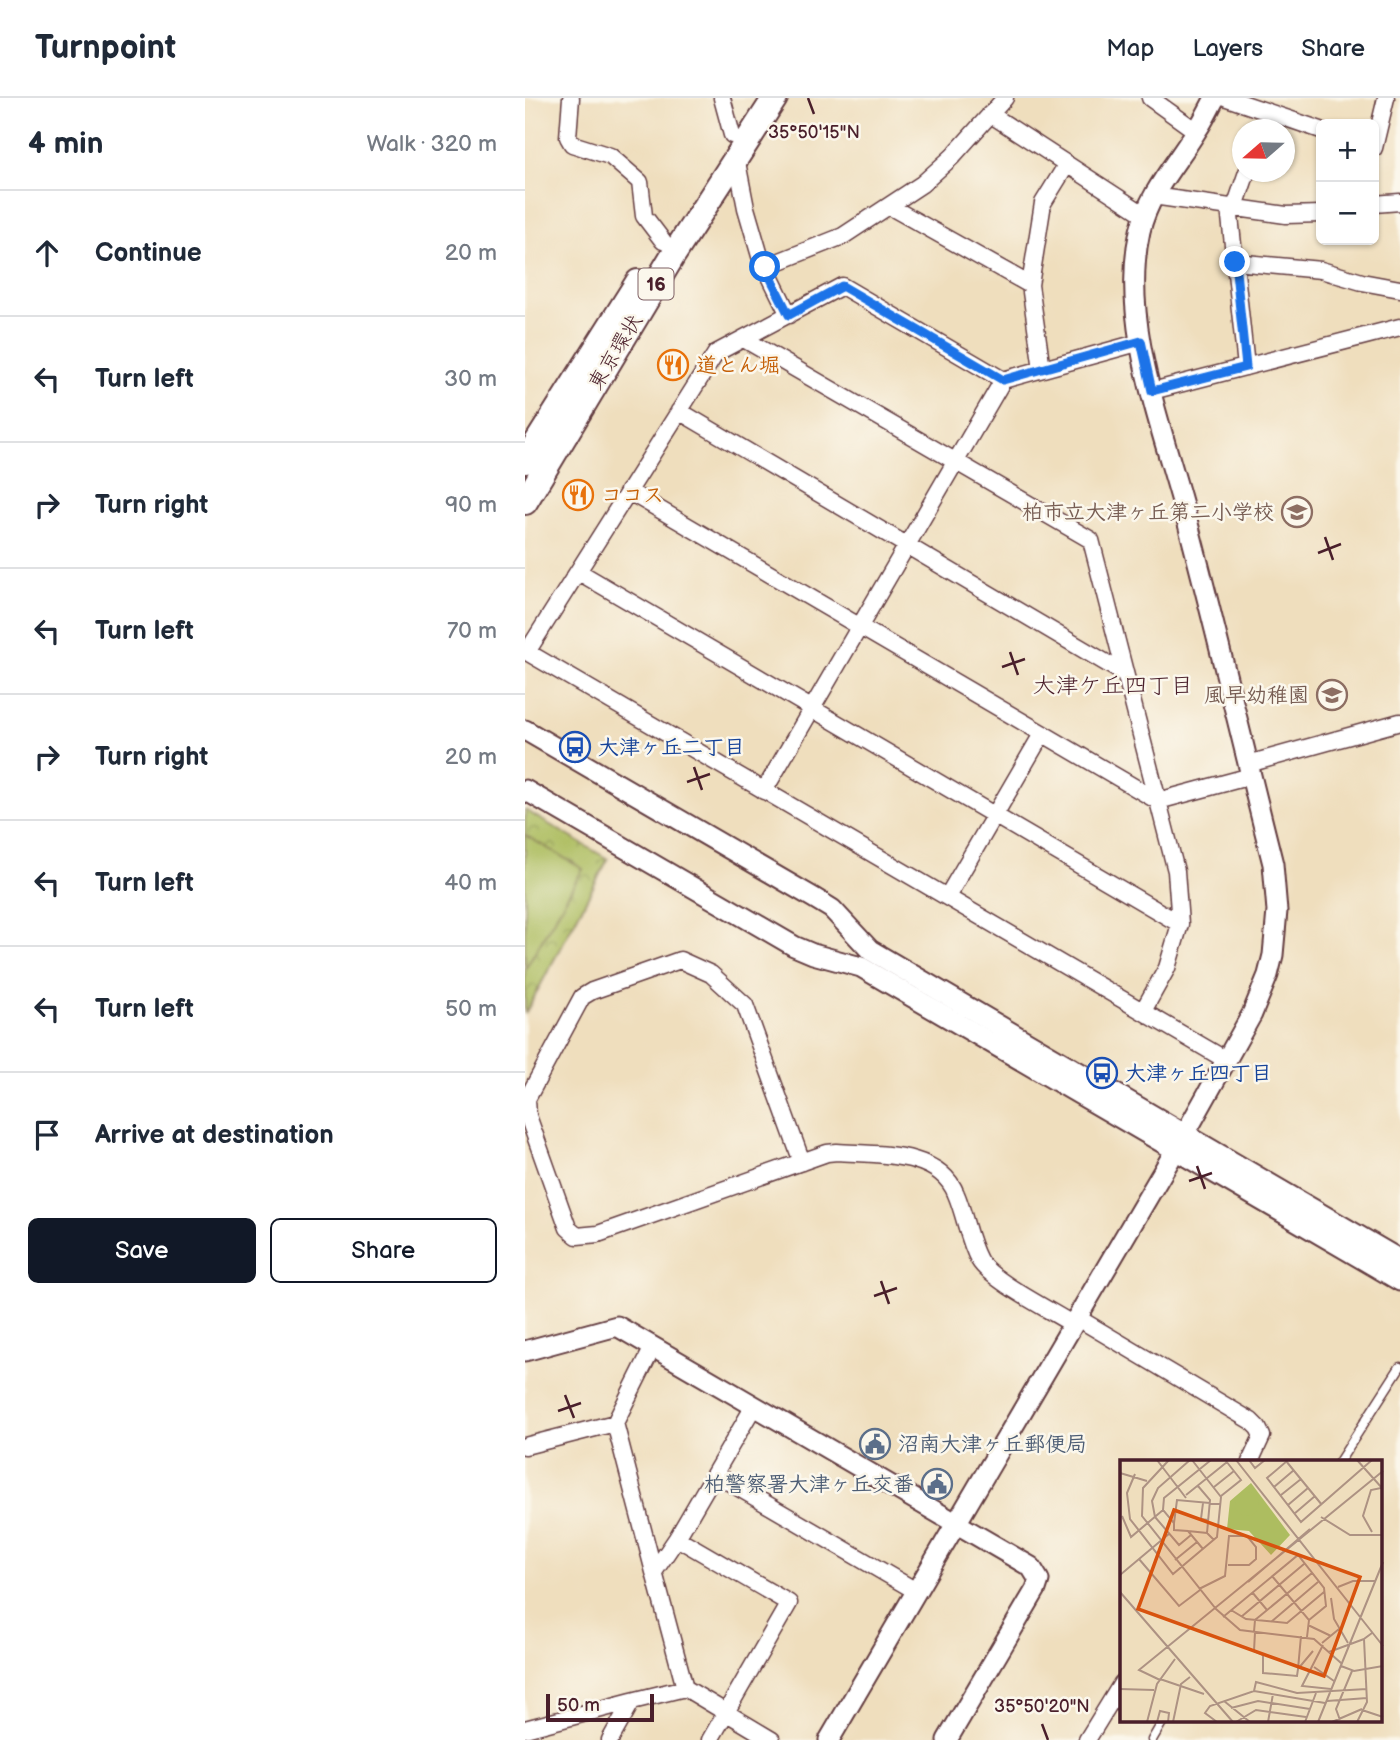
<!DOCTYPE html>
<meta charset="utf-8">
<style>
body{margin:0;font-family:"Balsamiq Sans","Klee One",sans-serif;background:#f2f2f3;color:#1f2937}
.controls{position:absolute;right:21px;top:21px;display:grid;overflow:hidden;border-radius:10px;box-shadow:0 2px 5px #0004}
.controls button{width:63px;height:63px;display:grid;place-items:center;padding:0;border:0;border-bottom:2px solid #e0e1e3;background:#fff;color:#1f2937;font:35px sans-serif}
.compass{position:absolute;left:707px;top:21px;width:63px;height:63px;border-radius:50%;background:#fff;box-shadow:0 2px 5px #0004;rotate:250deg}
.scale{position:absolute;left:21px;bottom:18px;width:108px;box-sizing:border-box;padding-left:7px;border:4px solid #4a1f2b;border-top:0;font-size:19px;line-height:24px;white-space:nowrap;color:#4a1f2b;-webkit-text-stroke:5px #fbf7ec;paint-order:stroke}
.stop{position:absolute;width:21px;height:21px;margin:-16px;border:5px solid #1a73e8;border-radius:50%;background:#fff}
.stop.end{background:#1a73e8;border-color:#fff;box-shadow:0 2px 7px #0008}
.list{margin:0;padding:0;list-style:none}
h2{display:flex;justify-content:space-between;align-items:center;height:91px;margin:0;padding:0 28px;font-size:30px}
h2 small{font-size:23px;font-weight:400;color:#747a83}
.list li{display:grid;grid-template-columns:46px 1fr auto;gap:21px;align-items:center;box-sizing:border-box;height:126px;padding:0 28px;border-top:2px solid #e0e1e3}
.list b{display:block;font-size:26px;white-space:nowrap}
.list em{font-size:23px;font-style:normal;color:#747a83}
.actions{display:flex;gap:14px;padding:21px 28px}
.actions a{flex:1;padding:16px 0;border:2px solid #111827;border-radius:10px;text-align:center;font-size:24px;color:#111827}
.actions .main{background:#111827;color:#fff}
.icon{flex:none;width:38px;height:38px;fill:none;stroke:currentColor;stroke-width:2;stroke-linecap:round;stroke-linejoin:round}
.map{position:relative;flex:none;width:875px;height:1642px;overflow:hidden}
header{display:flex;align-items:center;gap:42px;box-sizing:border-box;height:98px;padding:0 35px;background:#fff;border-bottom:2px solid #e0e1e3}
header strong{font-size:33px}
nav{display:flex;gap:38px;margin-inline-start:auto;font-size:24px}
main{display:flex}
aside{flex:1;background:#fff}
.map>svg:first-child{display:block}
.park{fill:url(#park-crowns);stroke:#7c6e46;stroke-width:2}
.pitch{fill:#adbd60;stroke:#7c6e46;stroke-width:2}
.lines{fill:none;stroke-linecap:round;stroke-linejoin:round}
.service-casing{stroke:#633c41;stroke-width:11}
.minor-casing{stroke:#633c41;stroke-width:19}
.tertiary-casing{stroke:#633c41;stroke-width:23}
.trunk-casing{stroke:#633c41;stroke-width:28}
.service{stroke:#fff;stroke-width:8}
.minor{stroke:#fff;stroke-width:16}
.tertiary{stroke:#fff;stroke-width:19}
.trunk{stroke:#fff;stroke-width:24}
.route{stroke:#1a73e8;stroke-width:9}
.ticks{fill:none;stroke:#4a1f2b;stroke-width:2.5}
.labels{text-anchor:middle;stroke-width:5;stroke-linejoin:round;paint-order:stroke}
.shield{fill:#fbf7ec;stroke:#7f6065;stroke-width:2}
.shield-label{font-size:19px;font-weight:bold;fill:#4a1f2b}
.street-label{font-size:21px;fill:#4a1f2b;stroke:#fbf7ec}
.food-label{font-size:21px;font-weight:bold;fill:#c56008;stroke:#fbf7ec;text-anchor:start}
.education-label{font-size:21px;font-weight:bold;fill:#785e54;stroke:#fbf7ec;text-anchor:end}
.transit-label{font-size:21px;font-weight:bold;fill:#164399;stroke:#fbf7ec;text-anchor:start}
.service-label{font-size:21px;font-weight:bold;fill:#4e5e75;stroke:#fbf7ec;text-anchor:start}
.neighbourhood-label{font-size:23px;fill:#4a1f2b;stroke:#fbf7ec}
.inset-road{fill:none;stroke:#ad9283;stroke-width:2}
.view{fill:#d8530f;fill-opacity:0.15;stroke:#d8530f;stroke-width:3.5}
.inset-edge{fill:none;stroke:#4a1f2b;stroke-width:3.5}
.ticks-label{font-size:18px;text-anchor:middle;fill:#4a1f2b;stroke:#fbf7ec;stroke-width:5;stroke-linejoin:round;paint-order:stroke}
</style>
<header>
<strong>Turnpoint</strong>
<nav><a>Map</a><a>Layers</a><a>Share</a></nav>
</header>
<main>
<aside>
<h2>4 min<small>Walk · 320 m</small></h2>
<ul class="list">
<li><svg class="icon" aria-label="ahead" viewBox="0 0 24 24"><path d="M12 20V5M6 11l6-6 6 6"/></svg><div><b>Continue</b></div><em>20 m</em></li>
<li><svg class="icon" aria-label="left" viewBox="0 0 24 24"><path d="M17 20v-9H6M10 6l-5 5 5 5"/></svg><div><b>Turn left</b></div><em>30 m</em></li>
<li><svg class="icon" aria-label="right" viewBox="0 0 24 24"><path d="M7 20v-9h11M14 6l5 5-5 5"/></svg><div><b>Turn right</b></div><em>90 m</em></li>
<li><svg class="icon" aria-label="left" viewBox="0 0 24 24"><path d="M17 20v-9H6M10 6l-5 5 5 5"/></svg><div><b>Turn left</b></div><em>70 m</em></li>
<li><svg class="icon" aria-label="right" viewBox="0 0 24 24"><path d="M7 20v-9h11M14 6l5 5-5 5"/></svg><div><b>Turn right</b></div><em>20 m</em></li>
<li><svg class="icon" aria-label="left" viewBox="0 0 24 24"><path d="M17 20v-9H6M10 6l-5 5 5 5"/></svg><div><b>Turn left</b></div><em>40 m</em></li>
<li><svg class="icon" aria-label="left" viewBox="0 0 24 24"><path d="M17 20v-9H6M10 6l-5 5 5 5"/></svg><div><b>Turn left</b></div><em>50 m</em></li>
<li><svg class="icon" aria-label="arrive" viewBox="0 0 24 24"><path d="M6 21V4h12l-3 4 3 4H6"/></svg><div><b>Arrive at destination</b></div></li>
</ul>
<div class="actions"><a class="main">Save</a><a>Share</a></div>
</aside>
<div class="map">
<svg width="875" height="1642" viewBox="0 0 875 1642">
<defs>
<pattern id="park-crowns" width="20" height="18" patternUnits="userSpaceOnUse" patternTransform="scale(1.75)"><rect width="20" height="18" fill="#adbd60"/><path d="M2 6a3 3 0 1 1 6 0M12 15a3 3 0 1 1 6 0" fill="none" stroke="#8f994f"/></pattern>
</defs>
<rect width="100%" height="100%" fill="#fbf7ec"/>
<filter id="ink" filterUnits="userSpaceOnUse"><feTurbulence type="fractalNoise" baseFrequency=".0143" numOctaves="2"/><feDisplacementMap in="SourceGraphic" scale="14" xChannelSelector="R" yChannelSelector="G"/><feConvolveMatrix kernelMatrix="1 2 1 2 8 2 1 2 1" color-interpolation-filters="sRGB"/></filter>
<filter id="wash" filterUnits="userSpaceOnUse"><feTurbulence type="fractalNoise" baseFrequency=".00686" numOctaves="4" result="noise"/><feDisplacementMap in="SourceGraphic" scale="28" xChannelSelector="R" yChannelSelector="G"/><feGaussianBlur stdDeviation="1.57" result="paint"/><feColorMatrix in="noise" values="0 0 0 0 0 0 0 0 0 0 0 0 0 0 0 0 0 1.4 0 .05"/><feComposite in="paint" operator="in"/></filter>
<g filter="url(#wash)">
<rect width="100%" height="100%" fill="#efdebd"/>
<path class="park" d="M0 712 83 761 0 916Z"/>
<path class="pitch" d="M0 737 58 771 0 871Z"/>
</g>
<g filter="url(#ink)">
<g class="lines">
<g class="service-casing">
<path id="service" d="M814 1364 875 1269
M627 1642 638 1623"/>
</g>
<g class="minor-casing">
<path id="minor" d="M46 0 43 39 47 46 85 58 115 84 119 118 138 143
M197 0 207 37
M625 0 671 33
M702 0 796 32
M465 16 620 117
M849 50 861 0
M211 59 221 110 235 158 264 217
M628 98 761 117 796 116
M849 106 875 104
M364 108 505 187
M704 109 721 269
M710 109 722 74
M710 164 796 172 837 184 875 191
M240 169 318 138 397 86 427 59 480 0
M219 241 566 442 651 773 655 826 642 870 618 913
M517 271 505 187 518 105 542 66
M478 282 317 188 191 255 2 554 701 962
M627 293 875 229
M154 313 600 576
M103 393 633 703 726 678
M54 474 655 826
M723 666 875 624
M239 693 478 282 616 244
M422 799 517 636
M277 1064 220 907 186 876 155 862 67 893 57 899 2 1001 3 1018 43 1130 52 1138 73 1136 302 1055 312 1054C351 1057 414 1052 431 1096 440 1117 443 1142 454 1162 465 1182 525 1212 547 1226
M551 1219 726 1323 733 1330 737 1338 725 1364
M128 1249 90 1325 129 1474
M0 1348 90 1325
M190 1376 391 1493
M152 1440 264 1505 185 1642
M160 1590 247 1642
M0 1631 107 1603
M85 1642 107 1603 160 1590 129 1474 152 1440 229 1308
M562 1642 597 1585"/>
</g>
<g class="tertiary-casing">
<path id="tertiary" d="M0 632 289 800 307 811 345 852 875 1162
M0 692 269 848 288 856 336 869 875 1183
M0 1253 92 1228 506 1469 514 1482 511 1491 422 1642
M304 1642 660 1036 727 916 743 877 748 857 752 813 748 766C719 651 692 536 662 422 639 333 594 224 615 133 624 94 652 65 672 32 679 22 684 11 690 0"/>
</g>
<g class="trunk-casing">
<path id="trunk" d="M0 363 113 184
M0 404 147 159 250 0"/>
</g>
<use href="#service" class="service"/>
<use href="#minor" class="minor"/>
<use href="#tertiary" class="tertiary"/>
<use href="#trunk" class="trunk"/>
</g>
</g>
<g class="lines" filter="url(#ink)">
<path class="route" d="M240 169 264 217 317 188 478 282 616 243 627 293 721 269 710 164"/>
</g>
<path class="ticks" d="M283 0 289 16M800 439 808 462M793 455 816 446M485 554 493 577M477 569 500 561M169 669 177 692M162 684 185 676M672 1068 680 1091M664 1083 687 1075M356 1183 364 1206M349 1198 372 1190M40 1297 49 1320M33 1313 56 1305M517 1626 523 1642"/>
<defs>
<g id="restaurant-ring" transform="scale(1.575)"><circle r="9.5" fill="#fbf7ec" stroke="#e8710a" stroke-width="1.5"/><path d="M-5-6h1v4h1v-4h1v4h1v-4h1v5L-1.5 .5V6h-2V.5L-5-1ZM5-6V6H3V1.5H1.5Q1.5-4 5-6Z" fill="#e8710a"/></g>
<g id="school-ring" transform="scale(1.575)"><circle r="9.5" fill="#fbf7ec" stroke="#8d6e63" stroke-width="1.5"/><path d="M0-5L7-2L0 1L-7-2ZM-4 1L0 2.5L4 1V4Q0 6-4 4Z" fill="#8d6e63"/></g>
<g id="bus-ring" transform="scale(1.575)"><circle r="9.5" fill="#fbf7ec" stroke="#1a4fb4" stroke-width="1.5"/><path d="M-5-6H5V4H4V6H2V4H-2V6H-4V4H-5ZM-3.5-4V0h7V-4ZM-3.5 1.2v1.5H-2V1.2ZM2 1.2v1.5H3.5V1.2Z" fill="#1a4fb4"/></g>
<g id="civic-ring" transform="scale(1.575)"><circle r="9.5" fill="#fbf7ec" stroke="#5c6f8a" stroke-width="1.5"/><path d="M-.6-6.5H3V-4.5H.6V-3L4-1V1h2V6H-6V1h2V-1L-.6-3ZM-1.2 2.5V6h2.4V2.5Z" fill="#5c6f8a"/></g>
</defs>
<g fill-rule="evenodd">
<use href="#restaurant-ring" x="148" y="267"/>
<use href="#restaurant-ring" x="53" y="397"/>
<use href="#school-ring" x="772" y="414"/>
<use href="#school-ring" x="807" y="597"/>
<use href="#bus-ring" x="50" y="649"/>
<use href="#bus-ring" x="577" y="975"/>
<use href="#civic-ring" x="350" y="1346"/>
<use href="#civic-ring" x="412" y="1386"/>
</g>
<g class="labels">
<rect class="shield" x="113.5" y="170.5" width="35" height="31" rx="5"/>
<g class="shield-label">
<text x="131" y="193">16</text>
</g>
<g class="street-label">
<text transform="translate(90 254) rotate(-59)" y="7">東京環状</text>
</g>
<g class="food-label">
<text x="171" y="274">道とん堀</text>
<text x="76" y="404">ココス</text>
</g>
<g class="education-label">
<text x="749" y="421">柏市立大津ヶ丘第二小学校</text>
<text x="784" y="604">風早幼稚園</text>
</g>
<g class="transit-label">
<text x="73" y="656">大津ヶ丘二丁目</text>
<text x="600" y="982">大津ヶ丘四丁目</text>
</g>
<g class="service-label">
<text x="373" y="1353">沼南大津ヶ丘郵便局</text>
<text x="389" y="1393" text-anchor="end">柏警察署大津ヶ丘交番</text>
</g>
<g class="neighbourhood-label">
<text x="588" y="595">大津ケ丘四丁目</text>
</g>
</g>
<g transform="translate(595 1362)">
<rect width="262" height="262" fill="#efdebd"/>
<path d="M131 23 170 75 151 95 129 71 107 69 110 41Z" fill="#adbd60"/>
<path d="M115 44a12 12 0 1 1 24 0a12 12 0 1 1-24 0Z" fill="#adbd60"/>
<path class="inset-road" d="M37 0 66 38M49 0 23 28 22 56 96 149 120 170 194 179 221 203M70 0 38 28 32 41 35 57 59 85 71 75M116 0 263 186M129 0 135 8 145 0M237 0 262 28M166 1 202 45M167 1 147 18 181 62 252 0M0 13 27 21M15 14 7 33 10 59 53 114 97 77 101 37 72 0M78 26 90 40 87 73M94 27 114 11M154 27 174 10M66 35 107 2M161 35 181 19M101 36 121 20 106 1M83 43 81 59 88 60M168 45 188 28M174 54 195 36M2 56 11 77 43 50M201 57 230 75H263M54 63 57 40 101 44M68 71 87 73 94 80M252 72 243 56 251 30 261 28M83 89 68 71 54 70V63L43 50 44 38 91 0M19 99 59 146 80 130M55 100 77 82M0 115 50 73M152 116 189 160 187 177M128 122 190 69M218 127 233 121H255M79 129 105 116 109 76H127L136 87V99L129 105H108M0 132 113 262M132 132 147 150M211 138 214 159 228 183M111 150 126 159 167 163 204 132M103 157 178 95 204 128 206 146 189 160M121 157 184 104M151 162 198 122M188 165 211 176M134 172 135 160 192 113M135 172 134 191 143 195V213L177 216 178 209M181 176 178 209 193 191M202 183 219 169M203 185 182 226 211 229M209 192 244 179M221 206 234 211 263 206M194 207 214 221M40 219 84 234M40 220 19 210 263 11M0 229 34 230M134 231 136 222 177 233 247 229M104 241 130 262M207 241 247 238M111 248 138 241 190 249M242 250 263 257M220 260 216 249 232 211M27 262 37 224 55 199M37 262 40 251 49 253 48 262M53 262 61 224 70 217M97 262 85 253 90 246 134 231 205 243M116 262 136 250 186 257M148 262 153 234M185 262 196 233M198 262 263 102M212 262 242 249M237 262 247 242 244 179 252 173"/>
<path class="view" d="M54 50 240 117 204 216 18 149Z"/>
<rect width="262" height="262" class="inset-edge"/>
</g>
<g class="ticks-label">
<text x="289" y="40">35°50'15"N</text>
<text x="517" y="1614">35°50'20"N</text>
</g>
</svg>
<div class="controls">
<button>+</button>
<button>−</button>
</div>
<svg class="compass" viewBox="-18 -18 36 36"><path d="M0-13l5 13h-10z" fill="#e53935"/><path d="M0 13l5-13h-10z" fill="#747a83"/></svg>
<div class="scale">50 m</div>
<div class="stop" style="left:240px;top:169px"></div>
<div class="stop end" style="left:710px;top:164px"></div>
</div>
</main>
